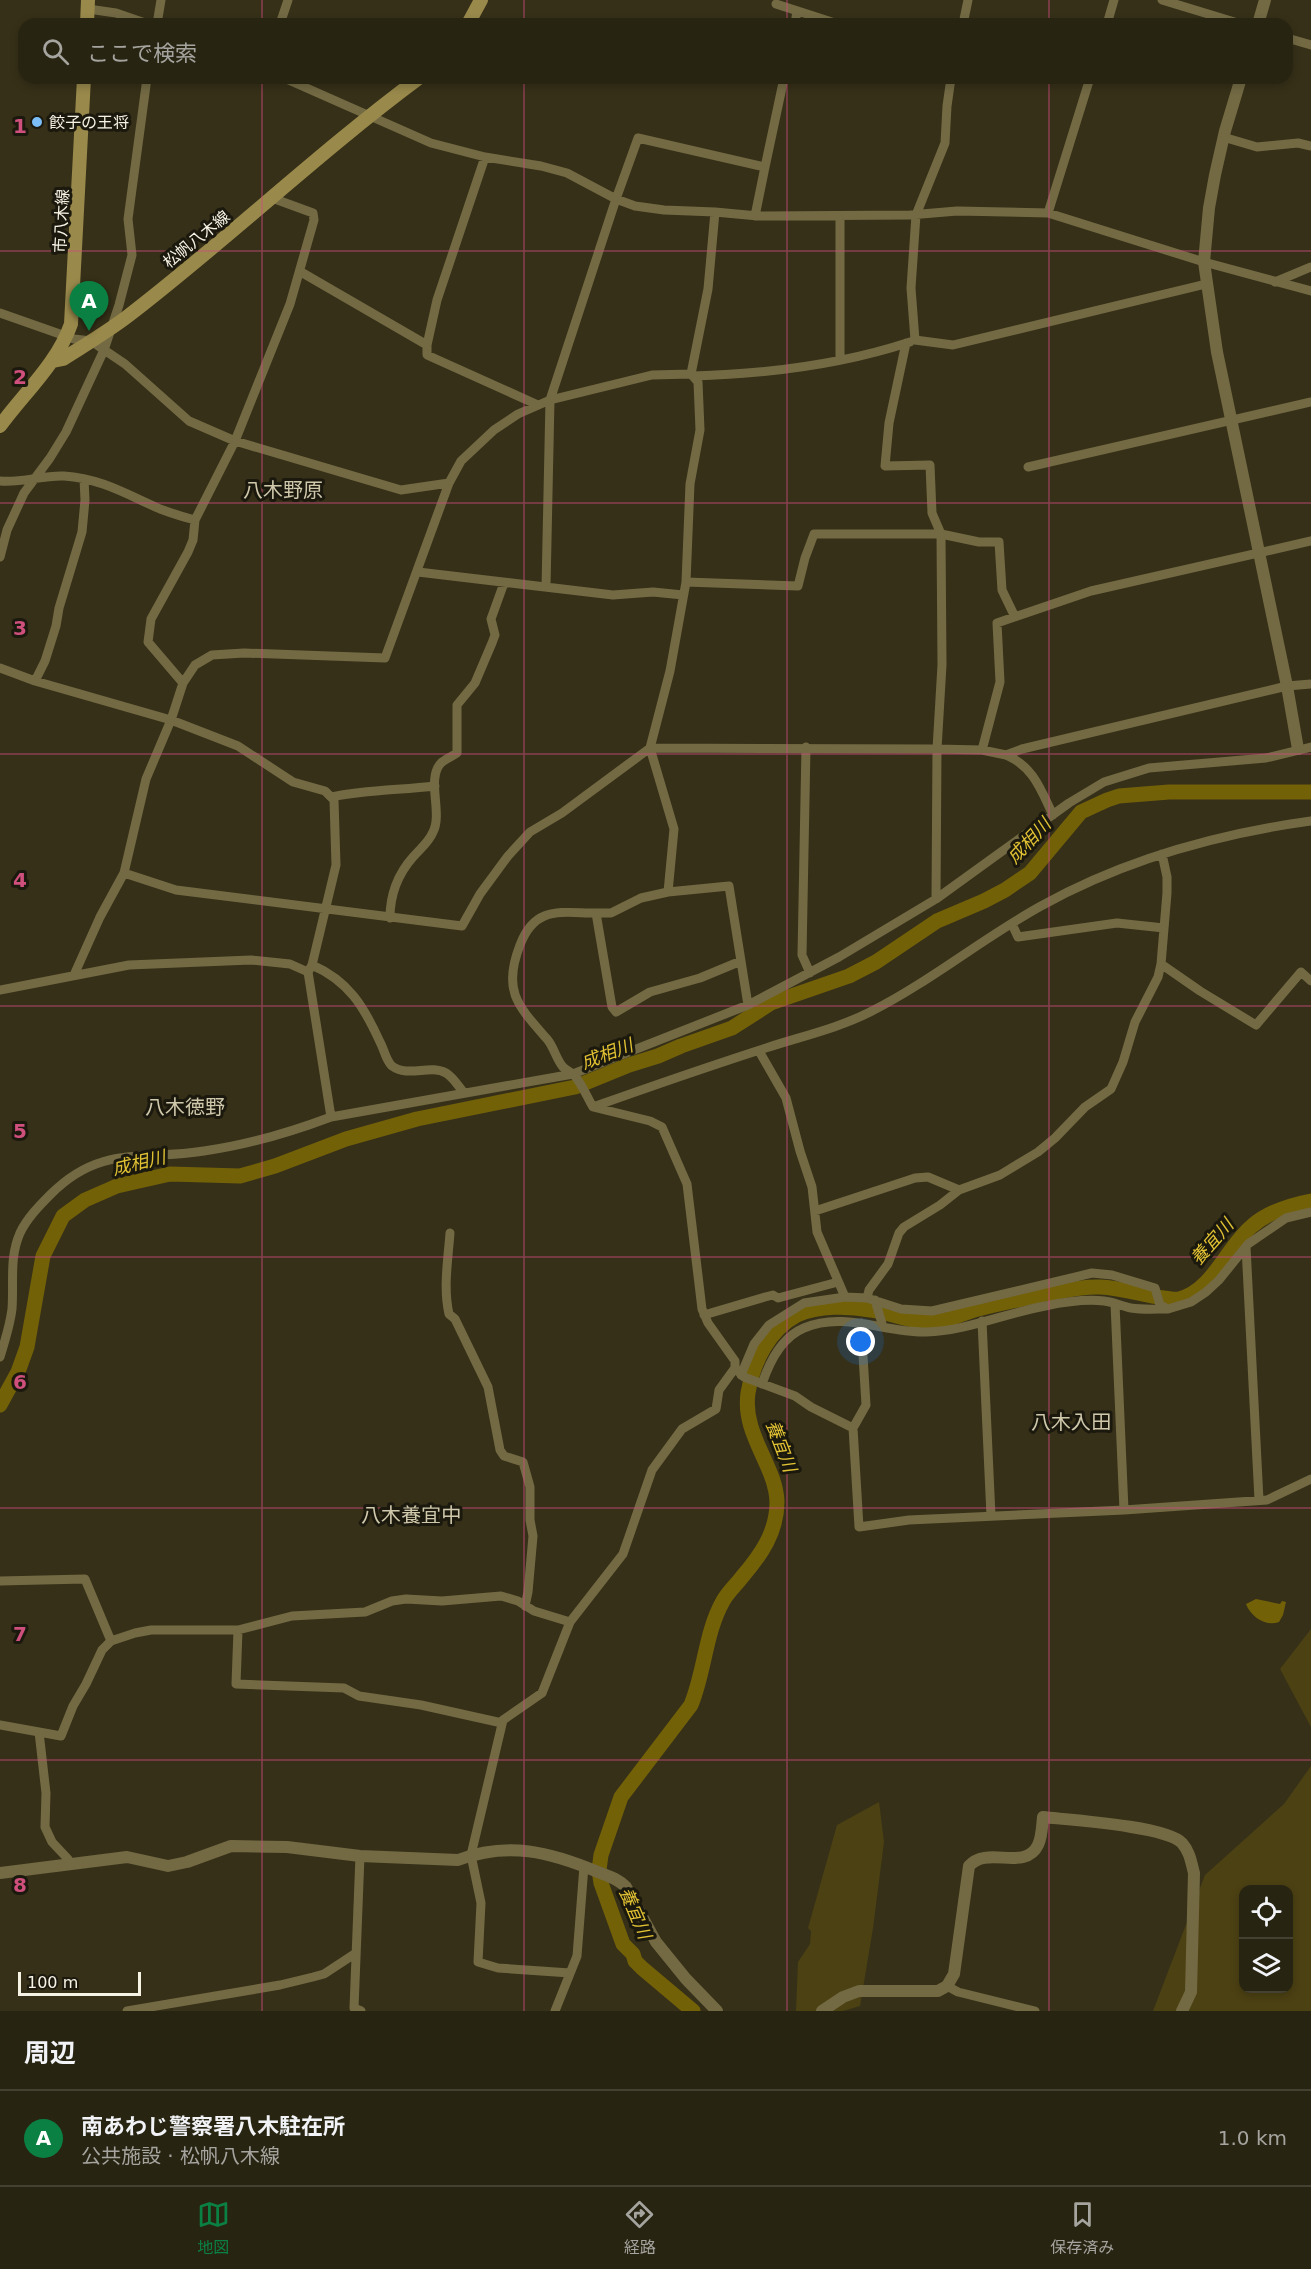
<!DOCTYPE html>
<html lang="ja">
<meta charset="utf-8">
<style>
body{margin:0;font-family:"DejaVu Sans","Noto Sans JP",sans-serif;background:#302c1b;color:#f1f3f6}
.controls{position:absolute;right:18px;bottom:18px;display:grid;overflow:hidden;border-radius:12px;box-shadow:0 3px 9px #0003}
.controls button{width:54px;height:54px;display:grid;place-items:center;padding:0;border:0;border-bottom:2px solid #444132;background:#282412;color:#f1f3f6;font:30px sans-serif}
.scale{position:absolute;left:18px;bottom:15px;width:123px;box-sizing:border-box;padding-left:6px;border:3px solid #f7f3e4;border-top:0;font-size:16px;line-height:21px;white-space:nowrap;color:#f7f3e4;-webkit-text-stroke:4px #1b180e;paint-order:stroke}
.you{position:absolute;left:861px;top:1342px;width:21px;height:21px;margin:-15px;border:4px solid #fff;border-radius:50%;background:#1a73e8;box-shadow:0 0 0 9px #1a73e833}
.badge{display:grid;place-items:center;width:39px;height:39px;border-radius:50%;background:#0b8043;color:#fff;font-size:20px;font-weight:700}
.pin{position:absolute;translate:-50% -50px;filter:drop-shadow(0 2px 3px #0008)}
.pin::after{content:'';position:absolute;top:32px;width:21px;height:18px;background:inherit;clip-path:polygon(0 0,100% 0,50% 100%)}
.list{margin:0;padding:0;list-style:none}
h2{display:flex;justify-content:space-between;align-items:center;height:78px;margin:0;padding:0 24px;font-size:26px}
h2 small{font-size:20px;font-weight:400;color:#a5a49f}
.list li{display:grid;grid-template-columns:39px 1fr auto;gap:18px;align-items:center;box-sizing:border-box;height:96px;padding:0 24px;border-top:2px solid #444132}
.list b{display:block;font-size:22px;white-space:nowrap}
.list p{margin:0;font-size:20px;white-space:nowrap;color:#a5a49f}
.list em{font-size:20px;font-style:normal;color:#a5a49f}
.icon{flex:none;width:33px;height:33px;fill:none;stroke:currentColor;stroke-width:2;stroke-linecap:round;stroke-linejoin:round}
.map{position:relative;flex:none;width:1311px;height:2011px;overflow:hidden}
.search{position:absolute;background:#282412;box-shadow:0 3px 9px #0003;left:18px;right:18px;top:18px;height:66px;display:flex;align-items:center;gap:15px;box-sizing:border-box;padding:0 21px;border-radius:18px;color:#a5a49f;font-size:22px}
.sheet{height:174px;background:#282412}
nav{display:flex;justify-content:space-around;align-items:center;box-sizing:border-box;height:84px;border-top:2px solid #444132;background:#282412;font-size:16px;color:#a5a49f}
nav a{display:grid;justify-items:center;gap:3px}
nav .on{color:#0b8043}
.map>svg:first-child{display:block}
.green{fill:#4c4113;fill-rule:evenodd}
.water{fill:#736108}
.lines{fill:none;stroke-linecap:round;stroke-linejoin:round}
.river{stroke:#736108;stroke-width:15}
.minor{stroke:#736a44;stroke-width:9}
.tertiary{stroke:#736a44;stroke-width:12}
.secondary{stroke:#99894b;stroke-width:14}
.grid{fill:none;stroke:#cf4f7d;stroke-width:1.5;stroke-opacity:0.55}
.poi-dot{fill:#7bbef8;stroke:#1b180e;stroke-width:2}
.labels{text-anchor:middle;stroke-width:6;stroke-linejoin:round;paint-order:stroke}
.poi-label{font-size:16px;fill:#f7f3e4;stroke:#1b180e;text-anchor:start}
.street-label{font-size:16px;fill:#f7f3e4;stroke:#1b180e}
.water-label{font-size:18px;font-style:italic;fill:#e1c233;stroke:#1b180e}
.quarter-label{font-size:20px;fill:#cfc8ab;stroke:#1b180e}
.grid-label{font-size:20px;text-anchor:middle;font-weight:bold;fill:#cf4f7d;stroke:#1b180e;stroke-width:6;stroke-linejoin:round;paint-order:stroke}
</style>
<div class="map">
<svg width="1311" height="2011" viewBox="0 0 1311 2011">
<rect width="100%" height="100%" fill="#363018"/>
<path class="green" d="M1311 1629V1727L1280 1669Z
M1311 1766V2011H1153L1205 1875 1284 1804ZM1244 1890H1288V1988H1244Z
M879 1802 884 1842 873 1928 860 2006 843 2011H796L798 1962 810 1944 811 1931 808 1928 837 1825Z"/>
<path class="water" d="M1256 1599 1280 1604 1282 1601 1286 1602 1283 1615 1279 1622C1266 1627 1251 1617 1246 1604Z"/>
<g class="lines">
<path class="river" d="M0 1405 18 1372 27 1347 43 1256 63 1216 85 1200 117 1186 170 1174 240 1176 275 1166 346 1139 417 1119 575 1087 629 1065 658 1056 681 1046 732 1028 771 1003 849 976 876 962 937 921 984 901 1005 890 1030 873 1081 812 1107 800 1119 796 1169 792H1311
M693 2011 642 1968 635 1961 633 1954 623 1944 601 1883 599 1870 601 1855 621 1797 691 1705C705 1671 705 1633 723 1601 728 1592 736 1585 742 1577 761 1555 777 1532 777 1502 776 1465 742 1435 748 1393 753 1362 769 1330 797 1315 818 1305 849 1306 871 1310 898 1314 916 1326 945 1320 956 1317 967 1312 978 1309 1001 1303 1023 1299 1046 1294 1065 1291 1081 1286 1100 1287 1122 1288 1142 1295 1164 1298 1168 1298 1174 1300 1179 1299 1213 1291 1227 1246 1252 1226 1268 1212 1290 1205 1311 1201"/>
<path class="minor" d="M1162 0 1241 24
M776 4 838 24
M88 9 116 13 148 24
M157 24 161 0
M280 24 288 0
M795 24 797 11
M963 24 968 0
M1107 24 1114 0
M1287 38 1311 45
M284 78 431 143 485 157 541 166 567 173 616 199 635 206 664 210 715 212 758 216 910 215 957 211 1048 213 1204 262 1311 291
M951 78 947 106 945 143 916 215 911 288 915 340 953 345 1206 284
M1223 137 1257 147 1298 143 1311 146
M765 167 784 78
M1048 213 1090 78
M840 216V360
M301 272 427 345V355L538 405
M1275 282 1311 267
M0 313 74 339 91 341 125 364 189 421 235 441 401 490 449 483 461 461 494 430 518 414 550 400 652 375 691 374 698 382 700 430 690 484 686 582 670 671 650 748 674 829 668 892 729 886 748 1005
M906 343 889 423 885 466 930 465 932 513 941 534 979 542H999L1002 590 1015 617
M427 345 437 300 485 157
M691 374 708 289 715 212
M693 376C766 374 840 365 910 342
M1028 467 1311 402
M0 481C22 483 43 475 64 476 100 478 128 495 160 509 171 513 183 517 195 520
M0 557 7 530 24 493 50 458 66 432 104 350 119 305 132 255 128 219 147 78
M418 572 613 595 653 592 683 595
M546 587 550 400 616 199 638 138 765 167 755 216
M0 668 35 681 171 720 238 746 293 782 325 791 334 800 336 865 312 965 308 972 331 1117 573 1074 748 1005 839 957 936 899 1069 803 1104 782 1149 768 1266 758 1311 747
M35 681 45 661 56 626 59 608 82 532 85 500 84 479
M183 683 148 642 151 619 188 552 193 540 195 520 235 441 290 304 314 220 313 213 272 198
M806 747 802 955 810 973
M982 750 1000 682 997 623 1091 591 1311 541
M1006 755C1033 766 1041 790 1053 815
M331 797C365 790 400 790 435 786
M124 873 176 890 462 926 480 894 508 856 530 832 562 813 650 748 937 749 942 665 941 534H814L805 558 798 586 686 582
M668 892 641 898 611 913H596L612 1007 616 1012 650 992 700 978 741 961
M936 899 937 749 982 750 1006 755 1022 749 1287 686 1311 684
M596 913C561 913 535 905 520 945 502 991 518 1006 547 1039 554 1047 556 1059 563 1067 566 1070 571 1072 574 1075 582 1084 587 1097 593 1107L650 1121 662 1127 687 1184 702 1309 708 1323 735 1361V1368L744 1377 795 1396 811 1407 853 1428 866 1405 861 1323
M390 918C390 895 398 874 413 857 420 849 429 842 433 832 443 813 426 779 441 763 445 759 453 756 457 753V705L475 683 492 643 495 635 491 619 504 583
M1012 924 1018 937 1117 923 1164 928
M1161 964 1200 991 1256 1025 1301 972 1311 981
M312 965C349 981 364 1007 380 1042 384 1049 386 1061 392 1066 408 1078 430 1064 446 1073 453 1077 459 1087 464 1093
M74 975 100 917 124 873 146 779 171 720 183 683 195 665 212 655 244 653 385 658 449 483
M0 990 129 965 251 960 290 964 308 972
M759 1051 786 1098 800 1151 812 1187 817 1232 845 1297
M593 1107C652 1086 710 1066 769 1047 803 1036 839 1028 872 1011 931 981 983 938 1041 906 1124 860 1217 834 1311 821
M815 1211 915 1178 928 1177 959 1190
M450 1233C448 1260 443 1288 449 1314L455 1319 488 1387 500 1450 504 1456 523 1462 530 1487V1520L533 1536 528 1592 525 1606
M1246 1247 1259 1500
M867 1298 869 1290 888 1264 899 1233 904 1227 940 1205 959 1190 1000 1175 1038 1152 1055 1138 1085 1107 1111 1089 1123 1062 1135 1022 1158 977 1161 964 1167 893V877L1162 854
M875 1300 883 1327
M1115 1304 1124 1510
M704 1315 765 1297 773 1295 778 1298 838 1282
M982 1321 991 1516
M0 1357C5 1341 10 1325 12 1309 14 1282 9 1258 20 1233 27 1218 40 1205 51 1194 101 1144 143 1161 204 1151 247 1145 291 1132 331 1117
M741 1375 754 1344 769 1325 804 1303 845 1297 867 1298 901 1309 932 1311 1092 1273 1112 1275 1155 1288 1160 1305 1168 1309 1191 1302 1206 1292 1219 1280 1248 1244 1286 1218 1311 1212
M762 1384C769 1363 782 1337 804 1328 844 1311 885 1333 926 1332 966 1331 1006 1313 1045 1306 1064 1302 1086 1299 1104 1301 1113 1302 1122 1306 1131 1308 1143 1310 1155 1309 1167 1309
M853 1428 859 1527 909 1520 1124 1510 1267 1500 1311 1479
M0 1581 85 1579 111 1641
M238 1630 236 1684 344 1688 359 1696 421 1705 502 1723
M0 1725 61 1736 73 1706 86 1684 102 1650 111 1641 135 1633 151 1630H238L292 1616 365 1612 392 1601 406 1599 442 1601 501 1596 518 1601 534 1611 570 1622
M39 1732 46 1793 45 1827 52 1842 68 1859 69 1864
M360 1856 354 2008 361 2011
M570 1973 498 1968 478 1962 481 1903 471 1855 503 1720 542 1693 570 1622 623 1554 652 1470 682 1429 716 1409 719 1390 735 1368
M947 1986 958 1992 1035 2011
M127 2011 280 1985 313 1977 324 1974 356 1953
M555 2011 577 1956 584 1866"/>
<path class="tertiary" d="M1258 24 1265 0
M1241 78 1225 131 1215 175 1209 208 1204 262 1217 352 1287 686 1298 749
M0 1873 127 1857 168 1866 187 1862 231 1846 287 1847 360 1856 458 1860C508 1841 550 1852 598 1872 608 1876 617 1878 626 1887L656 1942 686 1979 717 2011
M822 2011 843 1997 859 1991H938L947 1986 954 1974 969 1866C987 1845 1025 1872 1038 1845 1042 1837 1042 1826 1043 1817 1070 1820 1166 1826 1182 1843 1190 1852 1191 1862 1194 1873L1191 1992 1182 2011"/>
<path class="secondary" d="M87 24 88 0
M468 24 481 0
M53 361 63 359C85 345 107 332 128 316 227 240 318 153 419 78
M0 426C24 393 57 364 71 324L84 78"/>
</g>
<path class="grid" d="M262 0V24M524 0V24M787 0V24M1049 0V24M262 78V2011M524 78V2011M787 78V2011M1049 78V2011M0 251H1311M0 503H1311M0 754H1311M0 1006H1311M0 1257H1311M0 1508H1311M0 1760H1311"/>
<circle class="poi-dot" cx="37" cy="122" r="6"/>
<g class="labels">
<g class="poi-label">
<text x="49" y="128">餃子の王将</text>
</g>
<g class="street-label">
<text transform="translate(61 221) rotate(-87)" y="6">市八木線</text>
<text transform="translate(196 239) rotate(-39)" y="6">松帆八木線</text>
</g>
<g class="water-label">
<text transform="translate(1029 841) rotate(-47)" y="6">成相川</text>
<text transform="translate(607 1054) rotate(-21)" y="6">成相川</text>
<text transform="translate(139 1163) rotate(-13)" y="6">成相川</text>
<text transform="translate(1212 1242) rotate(-49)" y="6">養宜川</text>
<text transform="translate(781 1446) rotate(69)" y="6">養宜川</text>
<text transform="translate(635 1913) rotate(67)" y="6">養宜川</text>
</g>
<g class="quarter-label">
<text x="283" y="497">八木野原</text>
<text x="185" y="1114">八木徳野</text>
<text x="1071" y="1429">八木入田</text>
<text x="411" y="1522">八木養宜中</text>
</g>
</g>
<g class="grid-label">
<text x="20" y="133">1</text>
<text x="20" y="384">2</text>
<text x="20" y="635">3</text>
<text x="20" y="887">4</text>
<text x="20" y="1138">5</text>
<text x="20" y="1389">6</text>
<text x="20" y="1641">7</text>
<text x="20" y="1892">8</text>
</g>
</svg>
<div class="controls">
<button><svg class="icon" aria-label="locate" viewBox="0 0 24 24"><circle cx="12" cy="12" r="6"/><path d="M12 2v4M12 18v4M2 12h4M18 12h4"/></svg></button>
<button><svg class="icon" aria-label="layers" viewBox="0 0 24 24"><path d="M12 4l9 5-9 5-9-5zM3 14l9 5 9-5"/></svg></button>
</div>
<div class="scale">100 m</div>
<div class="you"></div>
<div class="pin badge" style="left:89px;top:331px">A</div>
<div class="search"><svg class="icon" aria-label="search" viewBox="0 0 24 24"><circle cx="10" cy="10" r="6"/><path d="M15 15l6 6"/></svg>ここで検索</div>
</div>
<section class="sheet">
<h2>周辺<small></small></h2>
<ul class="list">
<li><span class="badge">A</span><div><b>南あわじ警察署八木駐在所</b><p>公共施設 · 松帆八木線</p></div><em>1.0 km</em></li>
</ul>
</section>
<nav>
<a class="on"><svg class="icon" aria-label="map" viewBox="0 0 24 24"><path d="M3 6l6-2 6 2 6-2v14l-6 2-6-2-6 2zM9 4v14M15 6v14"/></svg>地図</a>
<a><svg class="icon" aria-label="directions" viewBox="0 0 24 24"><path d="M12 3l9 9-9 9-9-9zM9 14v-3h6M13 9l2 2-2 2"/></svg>経路</a>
<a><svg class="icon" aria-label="saved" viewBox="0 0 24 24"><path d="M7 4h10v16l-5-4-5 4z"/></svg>保存済み</a>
</nav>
